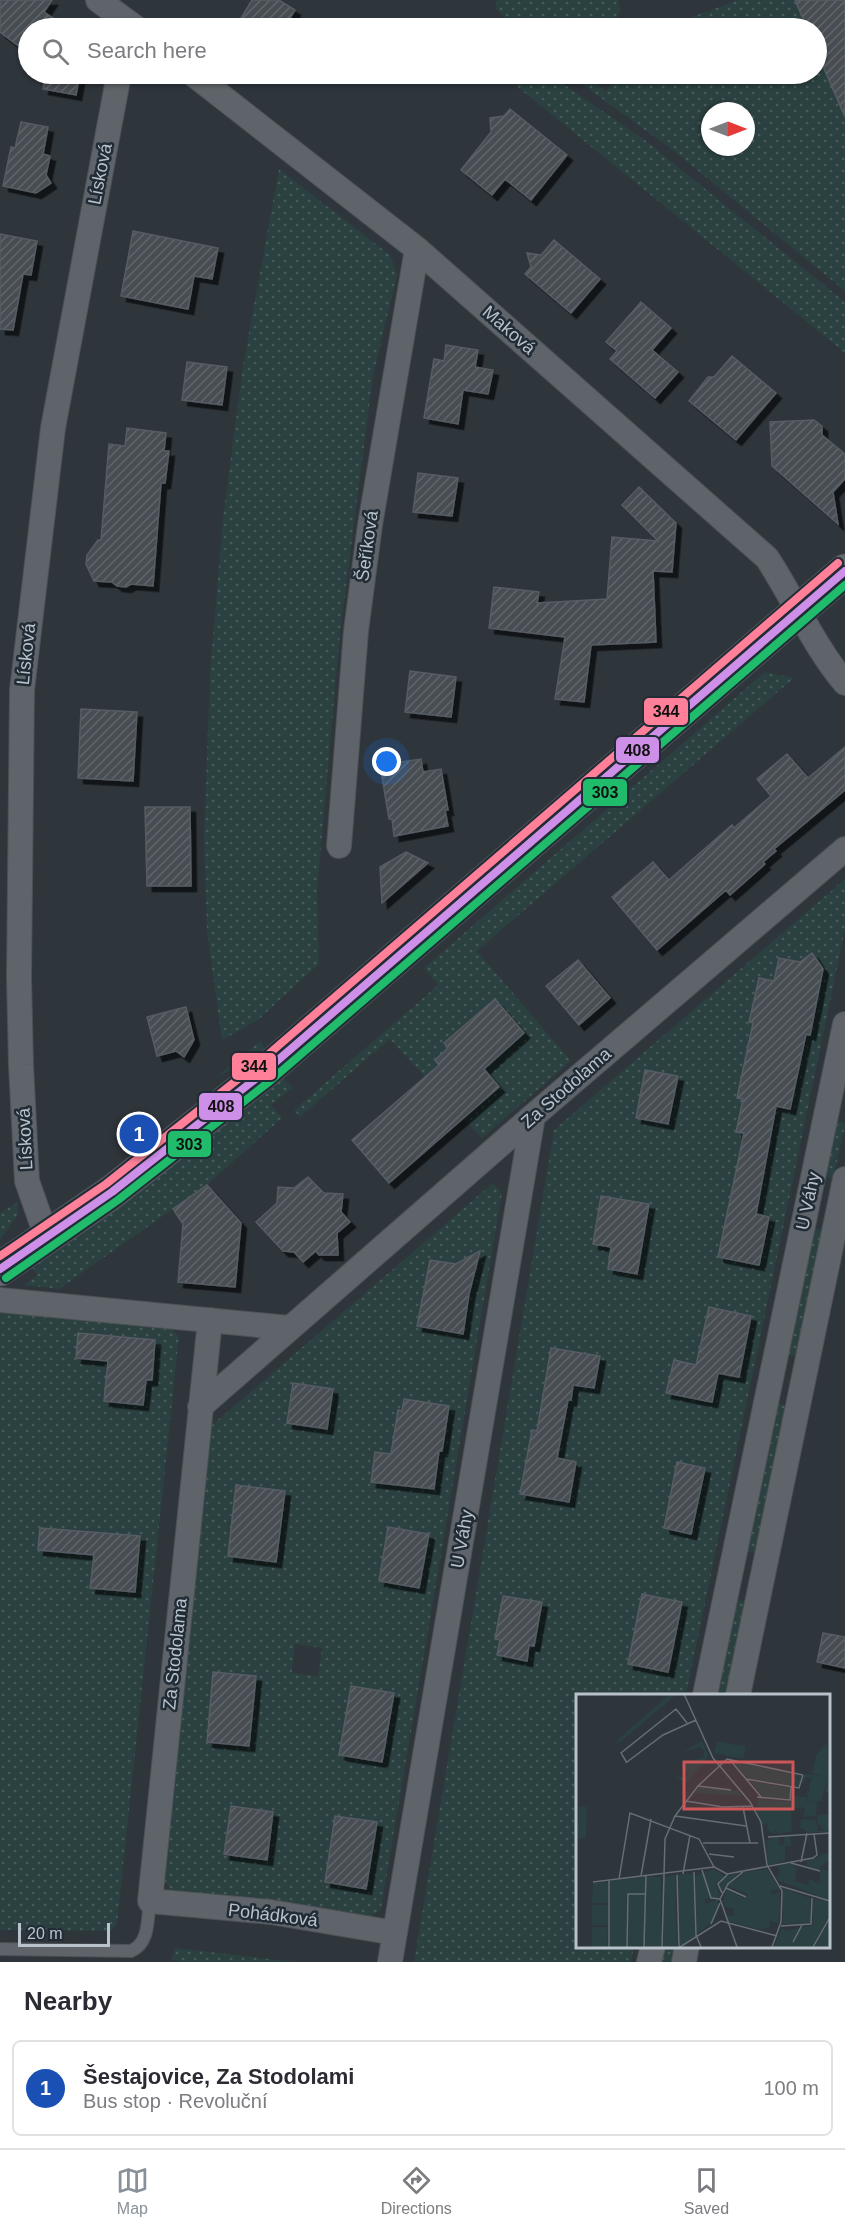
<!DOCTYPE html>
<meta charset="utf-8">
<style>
body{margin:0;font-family:Helvetica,sans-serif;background:#f7f7f7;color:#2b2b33}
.compass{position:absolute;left:701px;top:102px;width:54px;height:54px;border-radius:50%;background:#fff;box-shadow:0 2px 4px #0004;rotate:90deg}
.scale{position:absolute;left:18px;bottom:15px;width:92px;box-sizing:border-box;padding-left:6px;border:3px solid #b9c2cb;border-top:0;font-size:16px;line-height:21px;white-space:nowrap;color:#b9c2cb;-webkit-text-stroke:4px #212c36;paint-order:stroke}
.you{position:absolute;left:387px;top:762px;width:21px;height:21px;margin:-15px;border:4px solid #fff;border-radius:50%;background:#1a73e8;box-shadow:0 0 0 9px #1a73e833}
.badge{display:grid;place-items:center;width:39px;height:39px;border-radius:50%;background:#889199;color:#fff;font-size:20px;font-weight:700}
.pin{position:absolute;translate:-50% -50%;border:3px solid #fff;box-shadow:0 2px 6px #0006}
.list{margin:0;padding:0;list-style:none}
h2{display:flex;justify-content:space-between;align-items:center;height:78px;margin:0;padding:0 24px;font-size:26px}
h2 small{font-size:20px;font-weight:400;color:#7c7c81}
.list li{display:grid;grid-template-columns:39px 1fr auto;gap:18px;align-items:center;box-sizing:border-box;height:96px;margin:0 12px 12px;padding:0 12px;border:2px solid #e1e1e2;border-radius:9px}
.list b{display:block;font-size:22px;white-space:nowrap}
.list p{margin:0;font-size:20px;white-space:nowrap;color:#7c7c81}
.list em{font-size:20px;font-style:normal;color:#7c7c81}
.icon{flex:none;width:33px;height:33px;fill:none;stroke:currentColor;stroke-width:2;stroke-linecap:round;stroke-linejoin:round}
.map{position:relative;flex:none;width:845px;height:1962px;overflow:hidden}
.search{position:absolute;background:#fff;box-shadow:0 2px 4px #0004;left:18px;right:18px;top:18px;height:66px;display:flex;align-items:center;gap:15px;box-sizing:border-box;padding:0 21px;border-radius:33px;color:#7c7c81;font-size:22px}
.sheet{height:186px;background:#fff}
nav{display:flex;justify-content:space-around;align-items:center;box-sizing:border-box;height:84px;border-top:2px solid #e1e1e2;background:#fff;font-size:16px;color:#7c7c81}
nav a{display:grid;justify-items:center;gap:3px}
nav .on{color:#889199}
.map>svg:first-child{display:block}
.green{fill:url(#green-dots);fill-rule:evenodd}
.building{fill:url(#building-hatch);stroke:#565c63;stroke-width:1.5;filter:url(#shadow)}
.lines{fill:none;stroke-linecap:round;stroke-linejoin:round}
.lane-casing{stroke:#4c5156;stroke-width:14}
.street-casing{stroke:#4c5156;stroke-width:26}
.secondary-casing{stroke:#4c5156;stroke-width:35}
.lane{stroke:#5e6469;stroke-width:12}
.street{stroke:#5e6469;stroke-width:24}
.secondary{stroke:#62676d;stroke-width:33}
.bus-1-casing{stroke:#212c36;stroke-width:12}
.bus-2-casing{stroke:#212c36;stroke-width:12}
.bus-3-casing{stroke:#212c36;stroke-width:12}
.bus-1{stroke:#ce8fe9;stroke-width:8}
.bus-2{stroke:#20bc6c;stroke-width:8}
.bus-3{stroke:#ff8098;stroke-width:8}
.labels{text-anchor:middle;stroke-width:5;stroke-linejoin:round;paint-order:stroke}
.street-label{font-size:18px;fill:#b9c2cb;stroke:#212c36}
.inset-road{fill:none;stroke:#666d75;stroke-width:1.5}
.view{fill:#cd5659;fill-opacity:0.15;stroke:#cd5659;stroke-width:3}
.inset-edge{fill:none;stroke:#b9c2cb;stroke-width:3}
.line-badge{stroke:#212c36;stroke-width:2}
.pale-badge-label{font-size:16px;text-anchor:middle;font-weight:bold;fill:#111}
</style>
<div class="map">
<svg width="845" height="1962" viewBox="0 0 845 1962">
<defs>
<pattern id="green-dots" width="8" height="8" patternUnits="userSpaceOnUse" patternTransform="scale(1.5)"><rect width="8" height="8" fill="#2b4040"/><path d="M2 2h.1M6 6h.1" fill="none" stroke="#485a5a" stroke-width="1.8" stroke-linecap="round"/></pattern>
<pattern id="building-hatch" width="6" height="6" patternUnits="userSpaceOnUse" patternTransform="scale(1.5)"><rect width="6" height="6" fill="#474d53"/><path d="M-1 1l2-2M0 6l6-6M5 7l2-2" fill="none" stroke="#5f656a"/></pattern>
<filter id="shadow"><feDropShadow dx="5.5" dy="5.5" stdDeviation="0" flood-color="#0009"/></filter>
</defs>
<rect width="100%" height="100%" fill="#2e353b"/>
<path class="green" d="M496 0H618L620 9 615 28H516L496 9Z
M738 0H795L807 28H668L681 21Z
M817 50 845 117V291L674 151 568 74H583L606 91 619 74H816ZM710 111H746V147H710Z
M502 74H552L569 88 646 141 845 302V353Z
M279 169 390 255 397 275 373 376 340 633 317 890 319 964 258 1020 222 1040 207 932 204 839 210 672 223 518 243 366Z
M765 672 794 678 477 951 571 1061 482 1138 390 1039 300 1117 294 1110 438 985 424 968Z
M845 879V929L686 1695H578V1946H634L631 1962H414L554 1130Z
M260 1041 267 1051 215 1078Z
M280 1075 293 1088 271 1105 282 1118 207 1185 59 1289 24 1285 37 1275 31 1265Z
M838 1121 843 1122 845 1126 834 1175 831 1178 826 1177 824 1173 834 1124Z
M493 1183 502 1193 381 1909 371 1917 172 1891 164 1881 211 1426ZM295 1644 322 1648 318 1676 292 1673Z
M18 1202V1215L0 1240V1213Z
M816 1229 821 1230 822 1234 797 1354 794 1356 789 1355 788 1352 812 1232Z
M0 1310 171 1327 179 1337 117 1924 111 1931 0 1930Z
M779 1404 784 1405 786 1409 757 1550 754 1553 748 1552 747 1548 776 1407Z
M739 1600 744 1601 746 1604 727 1695H716L736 1602Z
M665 1946H675L672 1962H661Z
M175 1948 296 1962H183L172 1960Z"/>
<path class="building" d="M0 0H52L44 12 68 28H28V53L0 32Z
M252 0H279L295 10 284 28H235Z
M795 0H845V117L816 50V28H807Z
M46 74H80L76 95 43 89Z
M510 109 567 155 531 200 505 179 492 195 461 170 491 132 490 118 504 116Z
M21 122 48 127 43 154 50 156 46 175 51 183 36 193 3 186 11 147 15 148Z
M133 231 218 248 212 279 194 276 188 309 121 296Z
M0 234 37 241 31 275 23 274 13 330 0 329Z
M554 240 600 279 571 313 525 274 531 267 527 253 541 255Z
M641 302 671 328 652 350 678 372 655 398 610 359 617 351 606 342Z
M446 345 478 350 475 367 493 370 488 394 463 390 458 424 424 418 434 359 444 361Z
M732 356 776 393 736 440 689 401 708 377H714Z
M187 362 227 367 222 405 182 400Z
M814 420 822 426V435L845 454V479L833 492 838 524 772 466 770 422Z
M127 428 166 433 164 451H169L165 483H161L153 586 131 584 126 587 117 586 112 582 94 581 86 564 87 555 98 540H101L109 444 125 446Z
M418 473 458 478 452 516 413 512Z
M639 487 676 523 672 572 653 571 656 642 591 645 584 702 555 699 565 637 489 628 494 587 539 592 537 603 607 599 612 537 658 541 622 505Z
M410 671 456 677 451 717 405 712Z
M81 709 137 712 133 781 78 778Z
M845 747V790L774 849 776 851 763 862 765 864 730 895 726 890 657 950 612 897 653 862 669 880 732 825 734 828 771 796 757 779 787 754 808 778Z
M421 759 423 772 441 769 448 810H445L448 826 394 836 392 819H389L380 765Z
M145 807H190L191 886H147Z
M406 852 428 863 382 903 380 867Z
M812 953 823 969 810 1035 806 1034 790 1109 776 1106 756 1214 769 1217 759 1265 718 1257 744 1133 736 1132 743 1099 737 1098 753 1023 749 1022 759 978 774 981 779 958 800 962Z
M578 960 610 998 579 1025 546 986Z
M495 999 524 1033 484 1069 499 1087 389 1183 352 1140 439 1065 435 1060 448 1048 444 1043Z
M186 1007 194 1040 184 1057 176 1051 157 1056 147 1017Z
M645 1070 678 1076 668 1124 636 1118Z
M308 1177 324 1193 343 1194 341 1212 350 1222 337 1233 338 1255H319L316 1251 303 1262 294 1252 283 1251 256 1222 277 1203 278 1187 294 1188Z
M207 1185 241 1223 235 1287 178 1282 183 1224 173 1209Z
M601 1196 649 1204 637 1274 608 1269 611 1247 593 1244Z
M480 1251 469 1294 463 1334 417 1326 430 1260 456 1264Z
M709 1307 751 1316 739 1377 718 1373 712 1402 666 1393 674 1360 696 1365Z
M78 1333 155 1340 152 1380H146L143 1405 104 1401 108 1361 76 1358Z
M551 1348 600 1356 594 1388 573 1385 571 1400H568L557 1458 576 1462 569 1502 520 1494 532 1430 537 1431Z
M293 1383 333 1389 327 1429 287 1423Z
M404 1399 449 1406 442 1451H439L434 1489 371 1482 375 1452 391 1454 398 1410 402 1411Z
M677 1462 705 1468 691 1534 664 1528Z
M236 1485 285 1491 276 1562 228 1556Z
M388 1527 429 1534 419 1588 379 1581Z
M40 1528 140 1536 135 1592 90 1588 94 1555 38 1550Z
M642 1594 682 1602 668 1672 628 1664Z
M503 1596 542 1602 534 1646 529 1645 527 1661 497 1655 500 1640 495 1639Z
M823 1633 845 1637V1668L817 1662Z
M213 1672 256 1676 249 1746 207 1742Z
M351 1686 394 1693 382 1762 339 1755Z
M231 1806 273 1812 267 1860 224 1854Z
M335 1816 377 1822 366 1889 325 1882Z"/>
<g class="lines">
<g class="lane-casing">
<path id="lane" d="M0 1949 131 1951C150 1943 147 1919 150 1901"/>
</g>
<g class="street-casing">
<path id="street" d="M98 0 136 28
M193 74 417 249 767 558C794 599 813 645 845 683
M339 846 356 631 370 525 417 249
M47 1238 27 1181 21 1065 19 977 22 690 53 428 119 74
M0 1300 289 1328
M210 1320 150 1901 271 1912 395 1933
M200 1407 533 1116 845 849
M705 1695 845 1024
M738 1695 845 1179
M390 1962 533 1116
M649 1962 653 1946
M684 1962 687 1946"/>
</g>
<g class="secondary-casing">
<path id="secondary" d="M0 1269 112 1192 263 1073 845 571"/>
</g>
<use href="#lane" class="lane"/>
<use href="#street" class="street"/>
<use href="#secondary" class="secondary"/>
<g class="bus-1-casing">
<path id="bus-1" d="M0 1269 112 1192 263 1073 845 571"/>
</g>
<g class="bus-2-casing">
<path id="bus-2" d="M6 1278 118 1200 270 1081 845 585"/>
</g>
<g class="bus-3-casing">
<path id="bus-3" d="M0 1256 106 1184 256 1065 838 563"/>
</g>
<use href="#bus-1" class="bus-1"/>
<use href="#bus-2" class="bus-2"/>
<use href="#bus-3" class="bus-3"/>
</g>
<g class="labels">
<g class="street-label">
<text transform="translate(100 174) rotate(-79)" y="6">Lísková</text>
<text transform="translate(509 330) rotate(41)" y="6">Maková</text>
<text transform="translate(367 546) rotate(-82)" y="6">Šeříková</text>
<text transform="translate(26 654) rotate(-84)" y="6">Lísková</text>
<text transform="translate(566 1088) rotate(-41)" y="6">Za Stodolama</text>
<text transform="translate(25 1139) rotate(-93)" y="6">Lísková</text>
<text transform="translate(808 1201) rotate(-78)" y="6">U Váhy</text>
<text transform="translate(462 1539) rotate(-80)" y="6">U Váhy</text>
<text transform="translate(175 1654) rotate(-84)" y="6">Za Stodolama</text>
<text transform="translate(273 1915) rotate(7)" y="6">Pohádková</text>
</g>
</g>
<g transform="translate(576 1694)">
<rect width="254" height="254" fill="#2e353b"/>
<path d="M94 0 100 1 42 50V45ZM126 47 133 62 111 88 104 86 89 74 102 83 112 82 107 71 127 63 128 57 124 53 104 59ZM141 47 170 53 167 65 138 59ZM251 49 254 97 249 99 252 84 236 79 240 61ZM157 67 225 82 223 93 171 84ZM228 80 236 81 230 108H241L240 122 227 123 229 114 217 115V97L218 102 230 103 231 97 218 94 232 97 235 84 230 83 227 92ZM174 87 214 94 213 105 187 103ZM122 93 162 97 166 102 118 99ZM182 105 215 108 216 137 203 140 199 136V140L191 136 192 129 187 131 181 117ZM3 113H11L10 144 1 145ZM242 121H252L253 134 250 138 233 139 224 133 225 125 240 126 242 137H249L241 129ZM208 141H213L216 152H209V166L205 169 202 165 203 169 192 171 190 147 203 142V151H208ZM244 160H253V166L242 176 232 172 230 167 244 163ZM214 169 221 174 219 187 232 191 233 184 243 190 245 175 253 177V206L201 186 204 175 201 172ZM138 175 149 183 163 179 146 197 142 194 148 187 140 189 144 203 127 206 131 210 142 205V216L137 228 121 240 119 182ZM191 175 204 196H195V201L204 197 203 230 194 227 193 234 182 235 151 227 148 222H157L158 215 147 212 150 195 169 205 171 200 151 192 170 178ZM117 179 119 242 104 252 102 181ZM99 181 101 253H87L88 183ZM69 183V199H51L50 253H33L34 187ZM71 183H85V253H69ZM32 188V209H16L17 189ZM207 194 234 204 235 229 207 230ZM69 200V251L52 253 53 201ZM237 205 253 207V222L236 253H198L206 234 210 237 237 231ZM16 211H32V231H16ZM253 225V253H238ZM16 233H32L31 253H16Z" fill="#2b4040"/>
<path d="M236 80 252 84 245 107 231 108Z" fill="#2b4040"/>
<path class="inset-road" d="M108 0 137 64 174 108 185 128 191 171 206 197 205 228 196 253M154 66 186 104M51 68 87 41 120 26M51 69 45 59 100 15 111 29M170 85 223 94 227 81M122 92 155 96M181 103 214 106 215 93M110 107 147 113 176 112M167 113 174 149M99 122 170 132M192 143 254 139M127 149H182M133 160 158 163M225 168 231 139M215 169 244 177M126 176 135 204 144 205M118 178 120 241 125 253M107 180 114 141M101 181 103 253M65 182 75 125M43 185 54 119 123 145 138 173 151 180 237 164 241 161 238 140M17 188 138 173M204 192 254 207M150 194 170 203M146 199 142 190 152 180M135 230 144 209M205 232 235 230 236 204M217 248 226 231M33 253V187M51 253 52 200H70M68 253 70 182M86 253 89 145 99 122 122 92 151 65 227 81M104 253 145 227 201 242M161 253 144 205 152 190 167 178M237 253 254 223"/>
<path class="view" d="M108 68H217V115H108Z"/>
<rect width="254" height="254" class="inset-edge"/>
</g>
<g class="line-badge">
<rect x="643" y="697" width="46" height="29" rx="6" fill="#ff8098"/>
<rect x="615" y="736" width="45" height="28" rx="6" fill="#ce8fe9"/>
<rect x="582" y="778" width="46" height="29" rx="6" fill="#20bc6c"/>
<rect x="231" y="1052" width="46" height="29" rx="6" fill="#ff8098"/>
<rect x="198" y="1092" width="45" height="29" rx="6" fill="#ce8fe9"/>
<rect x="167" y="1130" width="45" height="28" rx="6" fill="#20bc6c"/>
</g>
<g class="pale-badge-label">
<text x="666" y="717">344</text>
<text x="637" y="756">408</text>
<text x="605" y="798">303</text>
<text x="254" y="1072">344</text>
<text x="221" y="1112">408</text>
<text x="189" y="1150">303</text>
</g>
</svg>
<svg class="compass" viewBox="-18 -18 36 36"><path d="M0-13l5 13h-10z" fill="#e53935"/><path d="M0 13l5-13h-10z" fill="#7c7c81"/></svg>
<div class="scale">20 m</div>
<div class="you"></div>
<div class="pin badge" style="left:139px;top:1134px;background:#1a4fb4">1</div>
<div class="search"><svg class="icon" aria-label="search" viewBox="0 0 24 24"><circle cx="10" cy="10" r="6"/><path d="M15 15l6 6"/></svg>Search here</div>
</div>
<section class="sheet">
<h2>Nearby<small></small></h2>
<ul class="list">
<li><span class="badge" style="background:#1a4fb4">1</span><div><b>Šestajovice, Za Stodolami</b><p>Bus stop · Revoluční</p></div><em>100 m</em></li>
</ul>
</section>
<nav>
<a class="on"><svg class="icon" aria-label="map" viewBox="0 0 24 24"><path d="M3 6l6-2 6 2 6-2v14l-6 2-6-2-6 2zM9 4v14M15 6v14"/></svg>Map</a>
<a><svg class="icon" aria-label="directions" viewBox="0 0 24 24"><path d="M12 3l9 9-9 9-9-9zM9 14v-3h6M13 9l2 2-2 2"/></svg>Directions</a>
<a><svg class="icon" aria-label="saved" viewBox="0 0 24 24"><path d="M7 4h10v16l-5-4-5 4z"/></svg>Saved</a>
</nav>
